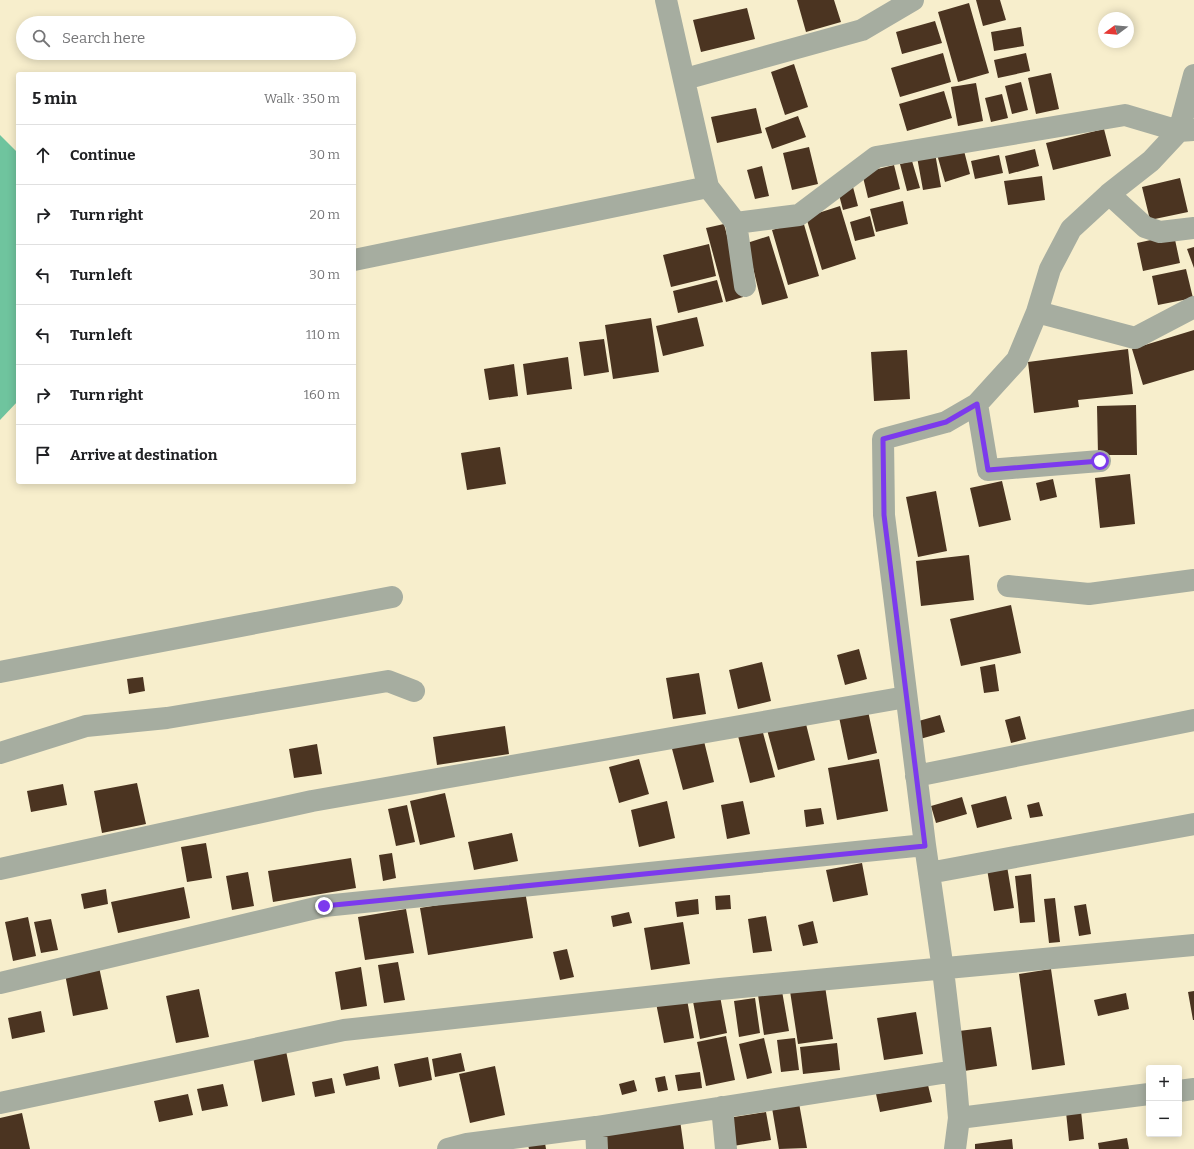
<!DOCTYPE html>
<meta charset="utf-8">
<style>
body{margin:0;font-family:Bitter,serif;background:#f6f6f6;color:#202124}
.controls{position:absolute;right:12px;bottom:12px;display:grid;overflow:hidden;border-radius:4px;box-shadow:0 2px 10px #0003}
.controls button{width:36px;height:36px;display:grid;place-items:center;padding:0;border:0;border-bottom:1px solid #e0e0e0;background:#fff;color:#202124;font:20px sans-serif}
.compass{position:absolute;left:1098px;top:12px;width:36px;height:36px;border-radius:50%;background:#fff;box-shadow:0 2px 10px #0003;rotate:254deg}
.stop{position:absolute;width:12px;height:12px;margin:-9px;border:3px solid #7c3aed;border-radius:50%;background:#fff}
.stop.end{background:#7c3aed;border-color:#fff;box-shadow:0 1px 4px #0008}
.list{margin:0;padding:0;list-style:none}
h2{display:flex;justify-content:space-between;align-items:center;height:52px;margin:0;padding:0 16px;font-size:17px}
h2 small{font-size:13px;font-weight:400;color:#757577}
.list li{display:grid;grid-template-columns:26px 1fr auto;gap:12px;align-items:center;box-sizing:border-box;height:60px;padding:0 16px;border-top:1px solid #e0e0e0}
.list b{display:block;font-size:15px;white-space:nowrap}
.list em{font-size:13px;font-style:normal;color:#757577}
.icon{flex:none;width:22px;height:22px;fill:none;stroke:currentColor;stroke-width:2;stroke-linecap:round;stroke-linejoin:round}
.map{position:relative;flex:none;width:1194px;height:1149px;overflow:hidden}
.search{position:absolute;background:#fff;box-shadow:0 2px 10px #0003;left:16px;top:16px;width:340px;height:44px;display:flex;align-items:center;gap:10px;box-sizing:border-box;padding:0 14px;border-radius:22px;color:#757577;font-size:15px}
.panel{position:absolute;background:#fff;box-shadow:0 2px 10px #0003;left:16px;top:72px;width:340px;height:412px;border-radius:4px}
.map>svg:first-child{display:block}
.water{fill:#6fc49e}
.building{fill:#4b3421}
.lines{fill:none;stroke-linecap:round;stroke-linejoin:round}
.minor{stroke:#a6ada0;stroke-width:22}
.route{stroke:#7c3aed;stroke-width:5}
</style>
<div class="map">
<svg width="1194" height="1149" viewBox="0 0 1194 1149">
<rect width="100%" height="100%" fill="#f7eecc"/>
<path class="water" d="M0 135 18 153V401L0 420Z"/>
<path class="building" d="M797 0H834L841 22 806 32Z
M976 0H1000L1006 20 983 26Z
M969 3 989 73 958 82 938 12Z
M747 8 755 39 701 52 693 20Z
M935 21 942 43 902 54 896 32Z
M1021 27 1024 46 994 51 991 32Z
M943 53 951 82 900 97 891 68Z
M1026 53 1030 71 998 78 994 60Z
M794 64 808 107 785 115 771 72Z
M1051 73 1059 109 1036 114 1028 78Z
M1021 82 1028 110 1012 114 1005 86Z
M976 83 983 121 958 126 951 87Z
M944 91 952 118 907 131 899 104Z
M1002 94 1008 118 991 122 985 98Z
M756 108 762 133 717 143 711 117Z
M798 116 806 137 772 149 765 128Z
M1104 129 1111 156 1053 170 1046 143Z
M962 143 970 174 945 182 936 151Z
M809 147 818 184 792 190 783 153Z
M1035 149 1039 166 1009 174 1005 156Z
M935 153 941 187 923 190 917 157Z
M999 155 1003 173 975 179 971 161Z
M912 161 920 188 907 191 900 164Z
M894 165 900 189 868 198 862 173Z
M762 166 769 196 755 199 747 170Z
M1042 176 1045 200 1008 205 1004 181Z
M1180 178 1188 212 1150 220 1142 187Z
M853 187 858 206 843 210 838 191Z
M903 201 908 224 876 232 870 209Z
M840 206 856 259 822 270 806 217Z
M870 216 875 236 855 241 850 222Z
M803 221 819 276 788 285 772 230Z
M724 224 743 297 726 302 706 228Z
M1174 235 1180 263 1143 271 1137 243Z
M769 236 788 298 762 305 747 243Z
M709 244 716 276 671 287 663 255Z
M1194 247V268L1187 249Z
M1186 269 1193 298 1158 305 1152 276Z
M717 280 723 302 678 313 673 291Z
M697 317 704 346 663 356 656 326Z
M651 318 659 372 613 379 605 325Z
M1194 330V370L1143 385 1132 349Z
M604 339 609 372 584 376 579 342Z
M1128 349 1133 394 1078 400 1079 407 1034 413 1028 362Z
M907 350 910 399 874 401 871 352Z
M568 357 572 389 527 395 523 364Z
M514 364 518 396 489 400 484 369Z
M1136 405 1137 455H1098L1097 406Z
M500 447 506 484 467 490 461 453Z
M1130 474 1135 524 1100 528 1095 478Z
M1053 479 1057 497 1040 501 1036 483Z
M1002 481 1011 520 979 527 970 488Z
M936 491 947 551 918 557 906 497Z
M969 555 974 600 921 606 916 561Z
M1011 605 1021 653 961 666 950 619Z
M859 649 867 679 845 685 837 655Z
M762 662 771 701 738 709 729 670Z
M995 664 999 691 984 693 980 667Z
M699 673 706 714 673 719 666 678Z
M143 677 145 691 129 694 127 679Z
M868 711 877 753 848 760 839 717Z
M940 715 945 732 920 739 915 722Z
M804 716 815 760 778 770 766 726Z
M1020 716 1026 739 1011 743 1005 720Z
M505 726 509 754 437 765 433 737Z
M762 729 775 777 750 783 738 736Z
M703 737 714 782 683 790 671 745Z
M317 744 322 774 294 778 289 749Z
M639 759 649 794 619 803 609 767Z
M879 759 888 811 837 820 828 768Z
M137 783 146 824 102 833 94 791Z
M63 784 67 805 31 812 27 791Z
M445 793 455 837 420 845 410 801Z
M1006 796 1012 819 977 828 971 805Z
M962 797 967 814 936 823 931 806Z
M667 801 675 838 639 847 631 810Z
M743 801 750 834 727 839 721 805Z
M1039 802 1043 816 1030 818 1027 805Z
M407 805 415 842 396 846 388 809Z
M821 808 824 824 806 827 804 810Z
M512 833 518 861 474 870 468 842Z
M206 843 212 878 187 882 181 847Z
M392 853 396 878 383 881 379 855Z
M351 858 356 888 273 902 268 871Z
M862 863 868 895 833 902 826 870Z
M1007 866 1014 908 994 911 987 869Z
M248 872 254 906 232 910 226 876Z
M1031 874 1035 922 1020 923 1015 876Z
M184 887 190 918 118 933 111 902Z
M106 889 108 904 84 909 81 894Z
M525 891 533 938 428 955 420 908Z
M730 895 731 909 716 910 715 896Z
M1055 898 1060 942 1049 943 1044 899Z
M698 899 699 914 677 917 675 902Z
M1086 904 1091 934 1079 936 1074 906Z
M406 909 414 953 365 960 358 917Z
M629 912 632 923 613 927 611 916Z
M766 916 772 951 753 953 748 919Z
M28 917 36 956 13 961 5 922Z
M51 919 58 950 41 953 34 922Z
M813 921 818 943 803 946 798 925Z
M683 922 690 964 651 970 644 928Z
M567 949 574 977 560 980 553 952Z
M398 962 405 1000 384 1003 378 965Z
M99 967 108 1009 73 1016 65 974Z
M361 967 367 1006 341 1010 335 972Z
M1051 969 1065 1065 1032 1070 1019 974Z
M825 986 833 1039 798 1044 790 991Z
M199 989 209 1037 176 1043 166 996Z
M719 991 727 1033 700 1039 692 996Z
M782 991 789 1031 764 1035 758 995Z
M1194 991V1020H1193L1188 992Z
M1126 993 1129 1009 1098 1016 1094 1000Z
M686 994 694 1038 664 1043 655 998Z
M755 998 760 1033 739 1037 734 1001Z
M41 1011 45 1032 12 1039 8 1018Z
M916 1012 923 1054 884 1060 877 1018Z
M991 1027 997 1066 964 1071 959 1031Z
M726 1036 735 1080 706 1086 697 1042Z
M764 1038 772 1073 747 1079 739 1044Z
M795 1038 799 1070 781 1072 777 1040Z
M837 1043 840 1070 803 1074 800 1047Z
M286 1051 295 1095 262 1102 253 1057Z
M461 1053 465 1071 435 1077 432 1059Z
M428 1057 432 1080 399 1087 394 1064Z
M378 1066 380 1079 346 1086 343 1074Z
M495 1066 505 1115 470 1123 459 1074Z
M700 1072 702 1088 678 1091 675 1075Z
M665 1076 668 1090 658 1092 655 1078Z
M332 1078 335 1093 315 1097 312 1082Z
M634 1080 637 1091 622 1095 619 1084Z
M223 1084 228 1106 202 1111 197 1089Z
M928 1085 932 1102 880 1112 876 1094Z
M188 1094 193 1115 159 1122 154 1101Z
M799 1103 807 1148 779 1149 772 1108Z
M1081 1111 1084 1139 1069 1141 1066 1112Z
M766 1112 771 1140 733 1146 728 1118Z
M22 1113 30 1149H0V1118Z
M680 1120 684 1149H603L600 1132Z
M1127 1138 1129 1149H1099L1098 1143Z
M1012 1139 1013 1149H975V1144Z
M545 1143 546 1149H529L528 1145Z"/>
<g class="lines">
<path class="minor" d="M666 0 708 187 736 223 745 286
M685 79 862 30 913 0
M1109 194 1145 227 1160 232 1194 228
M736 223 799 215 876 157 1125 115 1179 131 1193 130
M354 260 708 187
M1037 312 1135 338 1194 307
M977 404 988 470 1100 461
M1008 586 1089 594 1194 580
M0 672 392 597
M0 753 86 726 167 718 388 681 414 691
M916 776 1194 720
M0 869 312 801 906 697
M929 873 1194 824
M0 983 324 906 925 845
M1179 1091 1194 1089
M0 1103 344 1030 720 989 1194 945
M722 1107 726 1149
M959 1118 1149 1094
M596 1127 597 1149
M448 1149 467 1144 596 1127 955 1071
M955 1149 959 1118 955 1071 943 970 925 845 884 515 883 439 946 422 977 404 1017 360 1037 312 1050 269 1071 229 1109 194 1151 161 1179 131 1194 75"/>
</g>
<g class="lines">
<path class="route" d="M324 906 925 846 884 515 883 439 946 422 977 404 988 470 1100 461"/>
</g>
</svg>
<div class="controls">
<button>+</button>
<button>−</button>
</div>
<svg class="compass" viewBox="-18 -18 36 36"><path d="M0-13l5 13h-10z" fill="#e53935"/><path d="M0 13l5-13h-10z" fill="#757577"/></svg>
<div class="stop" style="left:1100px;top:461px"></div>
<div class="stop end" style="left:324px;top:906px"></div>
<div class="search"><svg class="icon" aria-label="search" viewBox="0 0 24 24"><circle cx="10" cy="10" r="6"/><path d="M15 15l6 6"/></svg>Search here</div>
<section class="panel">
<h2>5 min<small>Walk · 350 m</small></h2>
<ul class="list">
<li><svg class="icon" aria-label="ahead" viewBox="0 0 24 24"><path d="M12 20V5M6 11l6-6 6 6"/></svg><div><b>Continue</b></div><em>30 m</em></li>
<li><svg class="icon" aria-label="right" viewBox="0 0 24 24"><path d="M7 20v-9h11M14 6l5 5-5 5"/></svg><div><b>Turn right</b></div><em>20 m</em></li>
<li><svg class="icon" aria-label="left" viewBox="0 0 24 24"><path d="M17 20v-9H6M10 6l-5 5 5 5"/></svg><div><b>Turn left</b></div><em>30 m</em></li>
<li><svg class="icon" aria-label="left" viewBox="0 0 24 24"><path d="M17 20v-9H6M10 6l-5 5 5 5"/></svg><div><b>Turn left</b></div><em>110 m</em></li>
<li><svg class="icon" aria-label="right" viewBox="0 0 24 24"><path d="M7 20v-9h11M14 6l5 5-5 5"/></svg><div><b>Turn right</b></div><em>160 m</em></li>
<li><svg class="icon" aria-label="arrive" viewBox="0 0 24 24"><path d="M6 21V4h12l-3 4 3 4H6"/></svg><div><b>Arrive at destination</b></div></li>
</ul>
</section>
</div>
